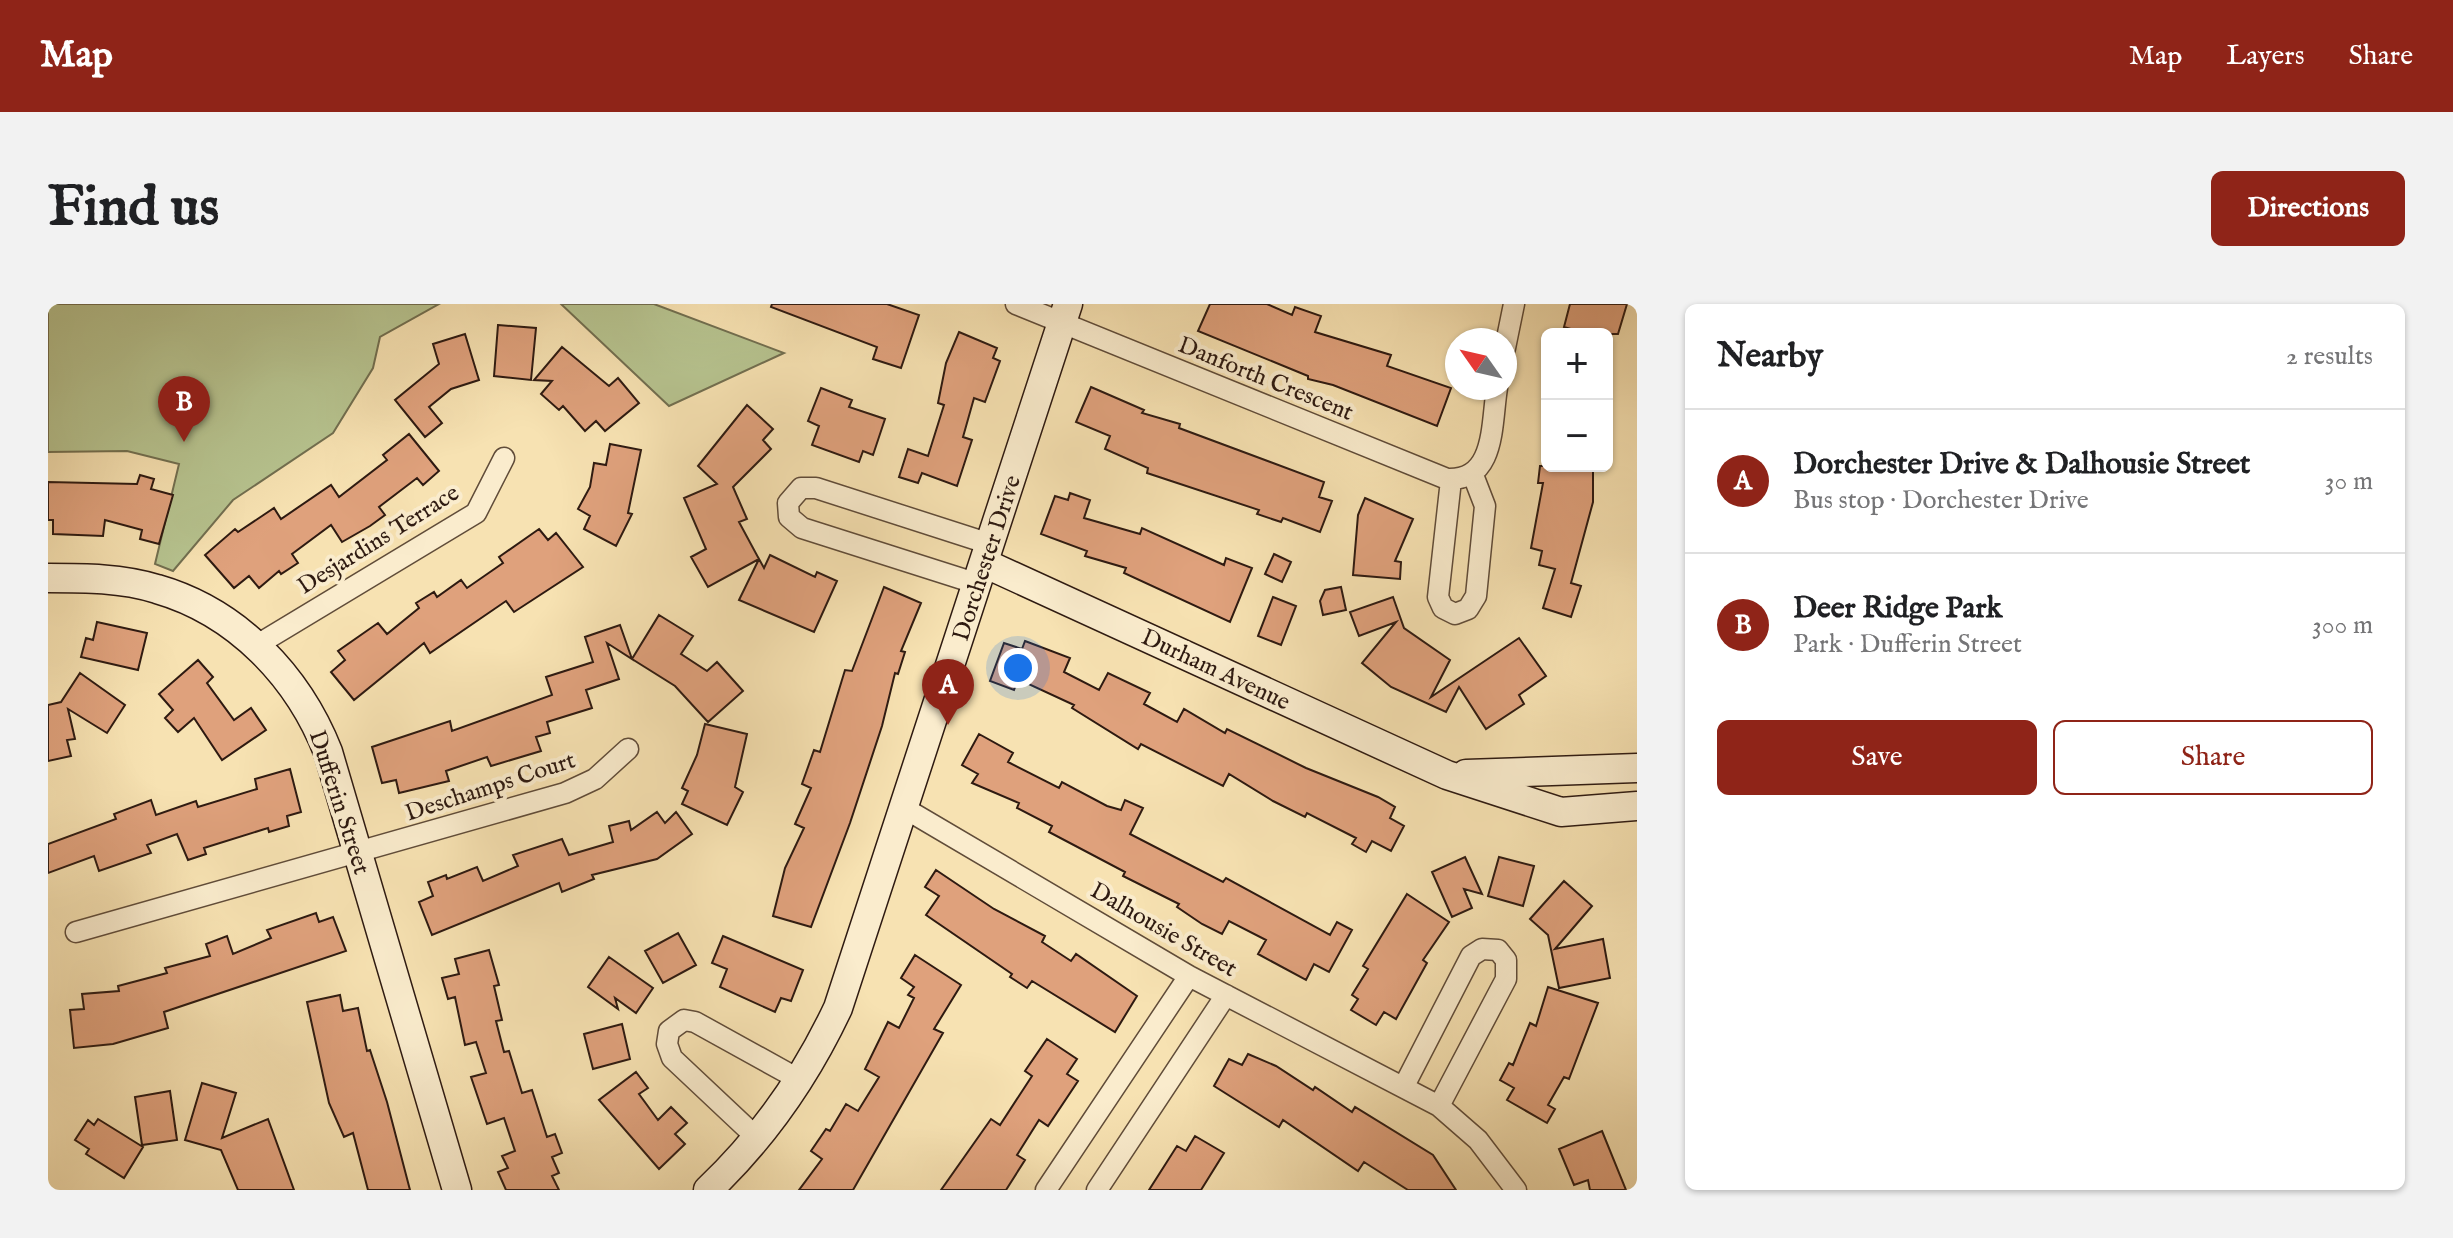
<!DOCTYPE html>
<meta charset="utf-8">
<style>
body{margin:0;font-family:"IM FELL English",serif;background:#f2f2f2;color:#202124}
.controls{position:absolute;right:24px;top:24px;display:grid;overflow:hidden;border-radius:12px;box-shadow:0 2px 6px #0004}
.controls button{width:72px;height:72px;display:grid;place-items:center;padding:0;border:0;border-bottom:2px solid #e0e0e0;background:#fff;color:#202124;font:40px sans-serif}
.compass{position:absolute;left:1397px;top:24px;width:72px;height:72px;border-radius:50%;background:#fff;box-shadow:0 2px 6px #0004;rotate:304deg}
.you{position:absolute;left:970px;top:364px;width:28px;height:28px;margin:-20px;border:6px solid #fff;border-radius:50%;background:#1a73e8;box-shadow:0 0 0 12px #1a73e833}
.badge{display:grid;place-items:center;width:52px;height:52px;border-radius:50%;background:#8f2418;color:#fff;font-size:26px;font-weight:700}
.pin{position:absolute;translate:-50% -66px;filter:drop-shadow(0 2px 4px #0008)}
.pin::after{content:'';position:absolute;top:42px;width:28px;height:24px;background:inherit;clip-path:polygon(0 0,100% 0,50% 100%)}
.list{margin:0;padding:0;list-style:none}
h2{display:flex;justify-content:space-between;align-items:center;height:104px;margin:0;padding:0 32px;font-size:34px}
h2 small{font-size:26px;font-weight:400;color:#757577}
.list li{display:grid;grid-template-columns:52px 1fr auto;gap:24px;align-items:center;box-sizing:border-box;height:144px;padding:0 32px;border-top:2px solid #e0e0e0}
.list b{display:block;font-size:30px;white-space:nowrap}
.list p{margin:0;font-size:26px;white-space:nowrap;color:#757577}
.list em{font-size:26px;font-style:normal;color:#757577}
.actions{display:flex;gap:16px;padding:24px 32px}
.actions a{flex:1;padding:18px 0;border:2px solid #8f2418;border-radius:12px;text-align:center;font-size:28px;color:#8f2418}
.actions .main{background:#8f2418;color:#fff}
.map{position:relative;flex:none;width:1589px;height:886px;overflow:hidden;border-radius:12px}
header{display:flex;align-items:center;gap:48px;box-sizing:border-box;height:112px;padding:0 40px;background:#8f2418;color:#fff}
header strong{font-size:38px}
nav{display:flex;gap:44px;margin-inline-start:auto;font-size:28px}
.intro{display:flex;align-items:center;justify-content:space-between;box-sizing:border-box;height:192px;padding:0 48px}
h1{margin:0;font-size:56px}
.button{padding:20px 36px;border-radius:12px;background:#8f2418;color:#fff;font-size:28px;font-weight:700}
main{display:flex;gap:48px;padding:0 48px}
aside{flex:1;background:#fff;border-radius:12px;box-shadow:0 2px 6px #0004}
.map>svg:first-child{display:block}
.green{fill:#b7c490;stroke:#726f50;stroke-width:2}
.building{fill:#dfa17c;stroke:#2e1a11;stroke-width:2}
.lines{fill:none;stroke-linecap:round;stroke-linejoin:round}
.street-casing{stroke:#604c39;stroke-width:23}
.secondary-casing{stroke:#2e1a11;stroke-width:31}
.street{stroke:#faeccd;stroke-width:20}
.secondary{stroke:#faeccd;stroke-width:28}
.labels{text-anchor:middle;stroke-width:8;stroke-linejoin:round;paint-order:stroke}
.street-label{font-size:24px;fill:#2e1a11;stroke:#faeccd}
</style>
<header>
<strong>Map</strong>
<nav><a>Map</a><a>Layers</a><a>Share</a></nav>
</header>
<div class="intro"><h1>Find us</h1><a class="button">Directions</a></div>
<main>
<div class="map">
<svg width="1589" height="886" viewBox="0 0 1589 886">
<rect width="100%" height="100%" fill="#f7e2b2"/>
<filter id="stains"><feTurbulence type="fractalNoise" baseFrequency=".0025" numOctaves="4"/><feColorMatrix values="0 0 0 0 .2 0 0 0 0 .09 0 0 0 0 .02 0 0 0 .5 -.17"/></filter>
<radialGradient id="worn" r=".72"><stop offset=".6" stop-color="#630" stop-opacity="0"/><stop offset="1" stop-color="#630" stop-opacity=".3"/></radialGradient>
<path class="green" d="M0 0H391L332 33 325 64 285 129 185 196 125 267 107 260 131 160 79 147 0 148Z
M513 0H606L736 49 621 102Z"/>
<path class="building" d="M724 0H839L871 11 853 64 825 55 829 43 723 3Z
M1162 0H1219L1244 11 1247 3 1273 12 1267 28 1343 51 1339 62 1403 84 1389 122 1285 81 1260 75V72L1150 27Z
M1522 0H1579L1570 30H1525L1526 26 1516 23Z
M450 21 488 24 483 76 446 72Z
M911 28 949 44 945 54 952 57 937 98 926 94 915 133 924 136 909 182 874 169 870 179 851 173 860 145 880 152 896 101 890 99 898 59Z
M417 30 431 76 403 85 381 103 394 119 377 133 347 96 391 60 385 40Z
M514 43 561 82 570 74 591 99 557 127 548 117 537 127 515 102 511 106 493 90 504 77 486 76Z
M1043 83 1096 106 1094 109 1132 120 1131 124 1276 178 1271 193 1284 197 1272 228 1235 214 1233 218 1209 210 1211 206 1099 169 1100 164 1057 145 1062 132 1028 118Z
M773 84 804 96 801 103 837 115 825 151 815 147 811 158 764 141 771 122 760 117Z
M699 101 725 125 715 136 723 145 685 183 699 215 691 218 711 255 660 283 643 253 658 245 636 194 669 180 650 162Z
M361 130 391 167 375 181 369 174 331 203 337 211 322 222 294 238 283 221 244 250 250 259 233 270 231 267 211 284 201 272 186 284 157 251 187 225 190 228 226 204 233 215 283 181 291 193 339 156 335 151Z
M562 140 593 146 580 209 584 210 568 242 536 225 542 212 530 205 542 183 546 159 558 161Z
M1492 162H1538L1537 166 1545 167V198L1523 279 1533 282 1523 313 1495 304 1507 265 1491 261 1494 247 1483 244 1495 179H1490Z
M92 171 106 175 103 185 125 191 111 240 92 235 94 226 57 216 55 232 5 230V216H0V178L89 180Z
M1022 189 1042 196 1036 214 1092 230 1094 224 1176 261 1178 254 1204 264 1182 318 1076 269 1078 264 1037 252 1039 247 993 230 1007 192 1020 196Z
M1317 194 1365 215 1347 257 1353 258 1352 275 1305 271 1310 211Z
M491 225 500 236 508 229 535 263 466 308 458 297 382 349 376 339 306 396 283 368 297 356 290 347 330 319 339 330 371 304 368 299 386 288 389 293 413 276 419 284 455 259 451 253Z
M1226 250 1243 258 1234 278 1217 270Z
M722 251 767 273 769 268 789 277 766 328 691 296 711 255 716 264Z
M836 283 873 299 853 347 857 348 850 370 847 369 834 422 802 519 763 623 725 612 737 564 756 524 747 520 763 484 754 480 766 446 772 448 797 366 804 367Z
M1293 283 1298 306 1275 311 1272 297 1277 286Z
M1225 293 1248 302 1233 341 1210 332Z
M1345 293 1356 324 1402 356 1383 393 1471 334 1498 372 1471 391 1476 400 1438 425 1411 383 1398 408 1343 383 1314 359 1348 318 1311 332 1302 308Z
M611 311 645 332 633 350 659 367 669 358 695 387 660 418 627 382 584 355Z
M49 318 99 329 90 366 33 353 38 334 45 336Z
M572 321 584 355 559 339 571 375 538 386 544 404 499 418 502 429 488 433 493 447 443 462 439 453 398 467 401 477 351 489 348 476 334 479 324 443 402 417 404 427 504 391 498 373 545 358 537 333Z
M977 337 1022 354 1016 368 1051 386 1060 369 1102 389 1096 400 1129 418 1136 405 1177 429 1179 425 1258 464 1330 493 1347 503 1342 514 1356 522 1343 547 1324 537 1318 548 1304 540 1308 534 1259 509 1257 513 1225 497 1181 470 1175 482 1093 440 1090 445 1024 404 1026 401 970 375 966 386 942 377 956 339 974 345Z
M150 356 165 373 159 379 186 416 203 404 218 426 174 456 146 414 130 428 117 414 125 406 111 390Z
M32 369 77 401 59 429 20 405 27 435 19 436 23 452 0 457V401L13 398Z
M657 420 699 430 687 483 695 488 679 521 634 500 640 487 634 484 649 451Z
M931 430 965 449 960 458 1011 484 1014 478 1059 502 1073 506 1077 496 1095 504 1082 530 1175 578 1178 574 1282 631 1289 618 1304 626 1281 668 1266 660 1258 676 1210 650 1218 636 1181 617 1174 630 1154 620 1129 603 1131 600 1075 572 1077 568 1001 528 1004 522 969 504 971 499 924 479 930 470 914 461Z
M242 465 253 508 239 512 241 522 221 528 220 524 156 544 158 550 140 556 129 530 99 541 103 549 51 567 46 552 0 569V540L68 515 66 510 103 496 108 511 148 497 150 503 209 485 207 475Z
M609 508 617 519 628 508 644 530 609 555 544 571 546 575 514 588 511 579 384 631 371 598 385 592 380 578 398 571 399 575 429 563 435 577 470 562 465 551 514 535 521 551 565 538 561 522 581 517 583 526Z
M1417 553 1434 590 1416 585 1424 604 1404 613 1384 568Z
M1451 553 1486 562 1475 602 1440 592Z
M888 566 946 605 997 632 994 638 1023 657 1028 650 1089 692 1067 728 984 677 979 684 962 673 964 670 878 611 891 592 877 583Z
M1516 577 1544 602 1507 645 1555 635 1562 674 1511 684 1500 631 1482 615Z
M1359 590 1401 618 1375 656 1379 659 1348 715 1336 708 1328 721 1303 706 1310 695 1304 691 1320 665 1315 662Z
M268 609 271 618 285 613 298 647 116 708 120 724 65 740 26 744 22 706 36 705 34 690 71 687 70 682 119 669 117 664 162 652 158 640 179 632 185 650 223 634 219 626Z
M630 629 648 661 615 679 597 647Z
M675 632 755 666 743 697 733 694 727 708 672 683 679 665 664 659Z
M441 646 451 681 446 682 454 716 448 717 456 748 461 747 474 789 484 786 499 833 507 830 514 849 504 853 511 869 504 872 511 886H458L450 868 460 864 454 852 467 847 456 814 439 820 423 773 438 769 428 738 417 741 407 693 400 695 394 674 411 670 407 655Z
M867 651 913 681 886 725 895 729 805 886H751L774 855 763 847 778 825 782 827 798 800 810 807 831 773 817 765 840 718 851 724 866 694 860 691 866 683 853 674Z
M561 653 605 684 588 709 567 694 570 705 540 683Z
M1500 683 1550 699 1521 775 1516 773 1500 801 1507 805 1499 819 1459 796 1466 784 1452 776 1461 759 1465 761 1482 719 1488 722Z
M292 691 295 707 310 704 319 747 322 746 339 798 362 886H320L305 829 296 833 281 799 259 698Z
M574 720 582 755 545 765 536 730Z
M999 735 1029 755 1019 770 1030 777 1000 822 991 816 969 851 977 856 958 886H893L943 815 952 821 984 772 977 767Z
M1200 750 1228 762 1265 786 1267 783 1304 808 1307 803 1385 851 1408 886H1360L1316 858 1310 867 1235 816 1231 823 1166 782 1181 755 1194 761Z
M588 768 600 784 591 790 610 816 623 803 639 819 627 830 637 840 611 865 551 796Z
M154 779 188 789 174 834 220 815 246 886H190L173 846 137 836Z
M122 787 129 836 94 841 87 793Z
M50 815 95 843 76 874 38 850 41 845 27 836 40 816 46 821Z
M1554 827 1578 886H1542L1540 876 1526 881 1511 845Z
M1147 832 1176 849 1153 886H1101L1129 842 1138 847Z"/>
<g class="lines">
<g class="street-casing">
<path id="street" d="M968 0 1399 175C1448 177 1443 121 1449 84
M1457 44 1466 0
M1403 176 1390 293 1395 304 1407 310 1420 305 1428 292 1437 202 1425 171
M930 280 754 224 741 213 740 199 753 184H768L942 240
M209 341 428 209 456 154
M856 504 1141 672 1391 802 1430 836 1468 886
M28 628 517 489 547 475 580 445
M1356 782 1423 652 1434 645 1450 646 1458 656V675L1391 802
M709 834 624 754 619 740 621 727 636 716 647 718 752 776
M998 886 1141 672
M1049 886 1178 691"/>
</g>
<g class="secondary-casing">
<path id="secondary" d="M936 259 1399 471 1513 508 1589 502
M0 274C36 274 74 274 109 285 189 308 250 372 280 448L409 886
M1418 470 1589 464
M660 886C715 834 758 772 790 704L1020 0"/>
</g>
<use href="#street" class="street"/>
<use href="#secondary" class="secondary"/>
</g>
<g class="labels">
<g class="street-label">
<text transform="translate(1218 74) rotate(22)" y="8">Danforth Crescent</text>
<text transform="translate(330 235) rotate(-32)" y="8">Desjardins Terrace</text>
<text transform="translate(938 254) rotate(-72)" y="8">Dorchester Drive</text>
<text transform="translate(1168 365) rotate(25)" y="8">Durham Avenue</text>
<text transform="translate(442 482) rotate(-18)" y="8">Deschamps Court</text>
<text transform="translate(292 498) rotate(72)" y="8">Dufferin Street</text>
<text transform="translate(1116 625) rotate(30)" y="8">Dalhousie Street</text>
</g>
</g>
<rect width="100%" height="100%" filter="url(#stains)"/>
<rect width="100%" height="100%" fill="url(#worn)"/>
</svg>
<div class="controls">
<button>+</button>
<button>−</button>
</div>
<svg class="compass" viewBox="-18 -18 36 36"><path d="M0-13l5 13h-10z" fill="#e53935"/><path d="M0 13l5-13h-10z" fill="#757577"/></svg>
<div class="you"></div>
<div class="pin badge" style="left:900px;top:421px">A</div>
<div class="pin badge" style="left:136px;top:138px">B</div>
</div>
<aside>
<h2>Nearby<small>2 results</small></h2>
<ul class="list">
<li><span class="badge">A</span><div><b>Dorchester Drive &amp; Dalhousie Street</b><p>Bus stop · Dorchester Drive</p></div><em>30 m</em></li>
<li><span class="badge">B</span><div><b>Deer Ridge Park</b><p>Park · Dufferin Street</p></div><em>300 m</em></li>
</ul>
<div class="actions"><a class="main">Save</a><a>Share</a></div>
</aside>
</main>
